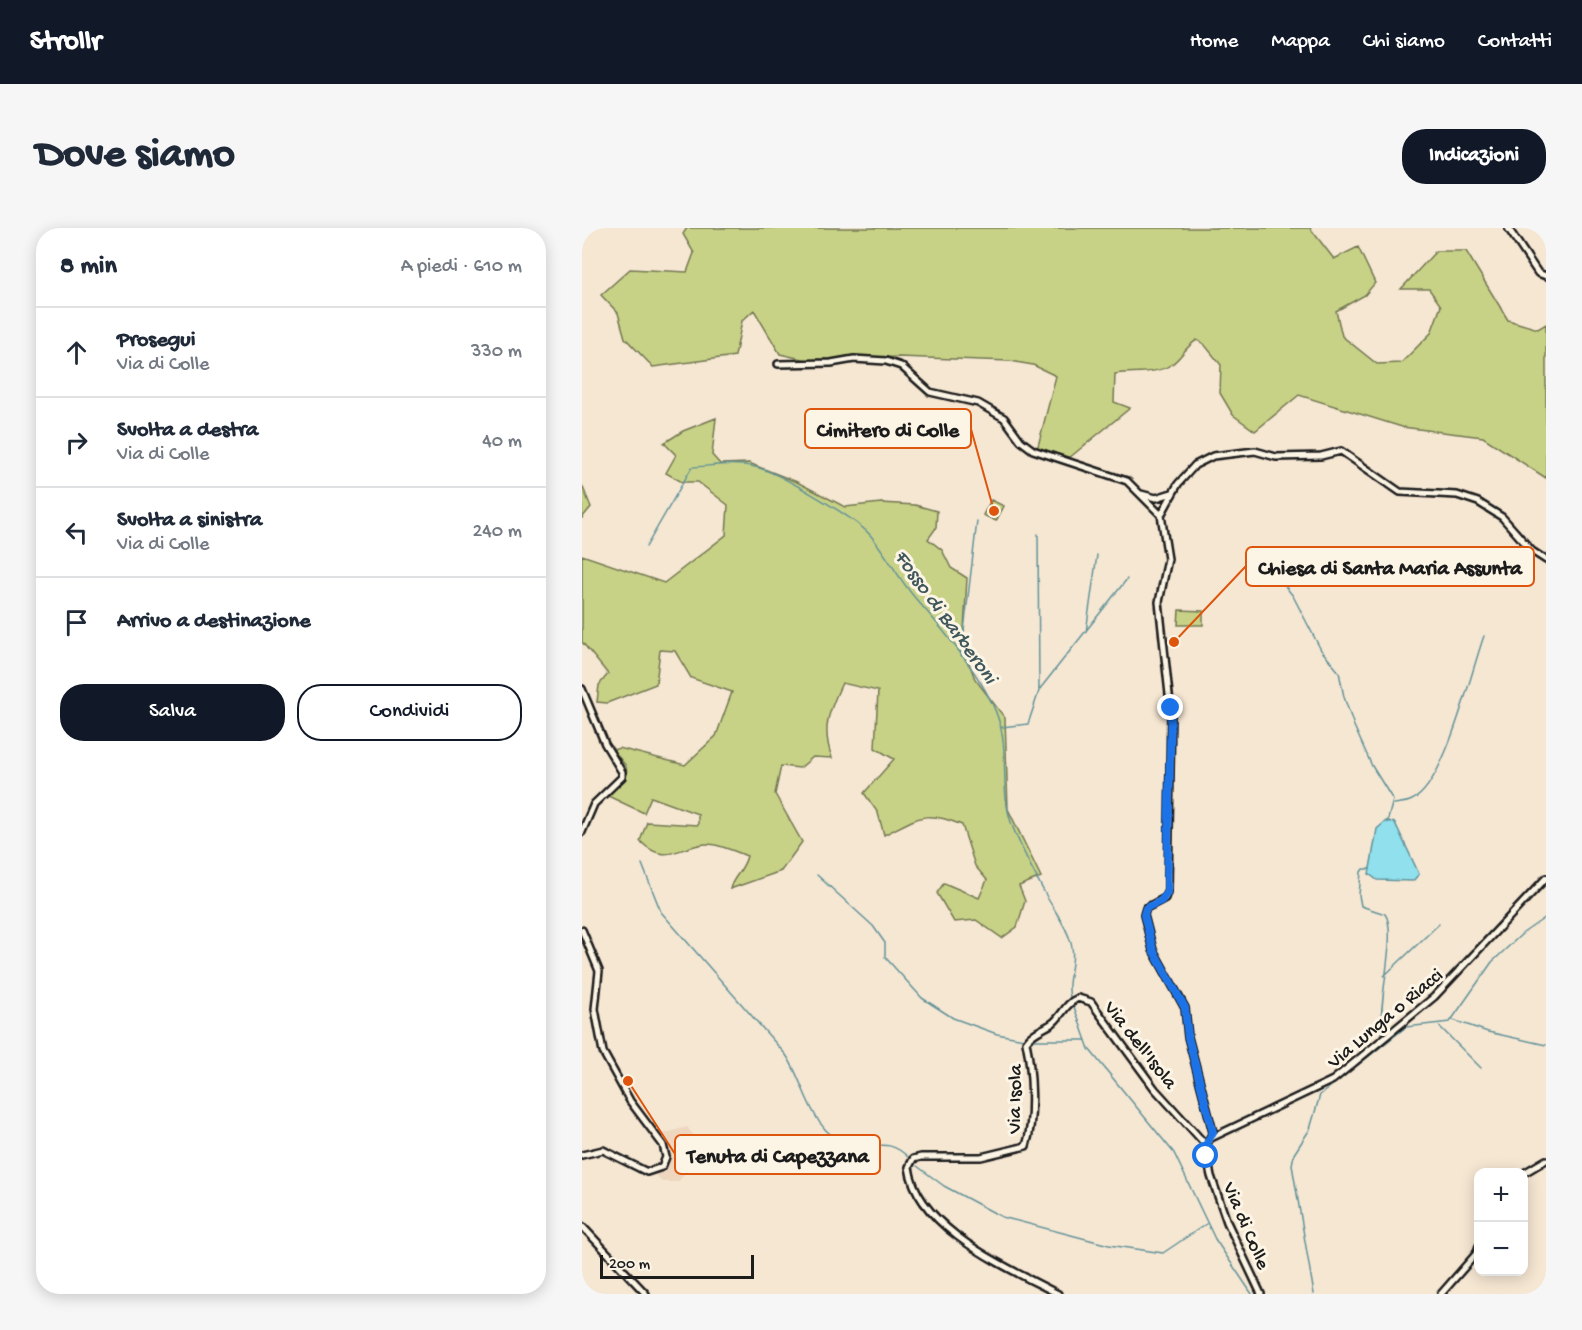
<!DOCTYPE html>
<html lang="it">
<meta charset="utf-8">
<style>
body{margin:0;font-family:"Gochi Hand",sans-serif;background:#f6f6f7;color:#1f2937}
.controls{position:absolute;right:18px;bottom:18px;display:grid;overflow:hidden;border-radius:12px;box-shadow:0 3px 15px #0003}
.controls button{width:54px;height:54px;display:grid;place-items:center;padding:0;border:0;border-bottom:2px solid #e0e1e3;background:#fff;color:#1f2937;font:30px sans-serif}
.scale{position:absolute;left:18px;bottom:15px;width:154px;box-sizing:border-box;padding-left:6px;border:3px solid #1c1c1c;border-top:0;font-size:16px;line-height:21px;white-space:nowrap;color:#1c1c1c;-webkit-text-stroke:4px #fcf5e5;paint-order:stroke}
.stop{position:absolute;width:18px;height:18px;margin:-14px;border:4px solid #1a73e8;border-radius:50%;background:#fff}
.stop.end{background:#1a73e8;border-color:#fff;box-shadow:0 2px 6px #0008}
.list{margin:0;padding:0;list-style:none}
h2{display:flex;justify-content:space-between;align-items:center;height:78px;margin:0;padding:0 24px;font-size:26px}
h2 small{font-size:20px;font-weight:400;color:#747a83}
.list li{display:grid;grid-template-columns:39px 1fr auto;gap:18px;align-items:center;box-sizing:border-box;height:90px;padding:0 24px;border-top:2px solid #e0e1e3}
.list b{display:block;font-size:22px;white-space:nowrap}
.list p{margin:0;font-size:20px;white-space:nowrap;color:#747a83}
.list em{font-size:20px;font-style:normal;color:#747a83}
.actions{display:flex;gap:12px;padding:18px 24px}
.actions a{flex:1;padding:14px 0;border:2px solid #111827;border-radius:24px;text-align:center;font-size:21px;color:#111827}
.actions .main{background:#111827;color:#fff}
.icon{flex:none;width:33px;height:33px;fill:none;stroke:currentColor;stroke-width:2;stroke-linecap:round;stroke-linejoin:round}
.map{position:relative;flex:none;width:964px;height:1066px;overflow:hidden;border-radius:24px}
header{display:flex;align-items:center;gap:36px;box-sizing:border-box;height:84px;padding:0 30px;background:#111827;color:#fff}
header strong{font-size:28px}
nav{display:flex;gap:33px;margin-inline-start:auto;font-size:21px}
.intro{display:flex;align-items:center;justify-content:space-between;box-sizing:border-box;height:144px;padding:0 36px}
h1{margin:0;font-size:42px}
.button{padding:15px 27px;border-radius:24px;background:#111827;color:#fff;font-size:21px;font-weight:700}
main{display:flex;gap:36px;padding:0 36px}
aside{flex:1;background:#fff;border-radius:24px;box-shadow:0 3px 15px #0003}
.map>svg:first-child{display:block}
.built{fill:#eed7be}
.green{fill:#c8d286;stroke:#727751;stroke-width:1.5}
.water{fill:#90e0ed;stroke:#629299;stroke-width:1.5}
.lines{fill:none;stroke-linecap:round;stroke-linejoin:round}
.stream{stroke:#629299;stroke-width:1.5}
.minor-casing{stroke:#1c1c1c;stroke-width:10}
.minor{stroke:#fcf5e5;stroke-width:5}
.route{stroke:#1a73e8;stroke-width:8}
.labels{text-anchor:middle;stroke-width:6;stroke-linejoin:round;paint-order:stroke}
.street-label{font-size:20px;fill:#1c1c1c;stroke:#fcf5e5}
.water-label{font-size:21px;font-style:italic;fill:#3f575b;stroke:#fcf5e5}
.leader{fill:none;stroke:#de560d;stroke-width:2}
.callout-dot{fill:#de560d;stroke:#fcf5e5;stroke-width:2}
.callout{fill:#fcf5e5;stroke:#de560d;stroke-width:2}
.callout-label{font-size:21px;text-anchor:middle;font-weight:bold;fill:#1c1c1c}
</style>
<header>
<strong>Strollr</strong>
<nav><a>Home</a><a>Mappa</a><a>Chi siamo</a><a>Contatti</a></nav>
</header>
<div class="intro"><h1>Dove siamo</h1><a class="button">Indicazioni</a></div>
<main>
<aside>
<h2>8 min<small>A piedi · 610 m</small></h2>
<ul class="list">
<li><svg class="icon" aria-label="ahead" viewBox="0 0 24 24"><path d="M12 20V5M6 11l6-6 6 6"/></svg><div><b>Prosegui</b><p>Via di Colle</p></div><em>330 m</em></li>
<li><svg class="icon" aria-label="right" viewBox="0 0 24 24"><path d="M7 20v-9h11M14 6l5 5-5 5"/></svg><div><b>Svolta a destra</b><p>Via di Colle</p></div><em>40 m</em></li>
<li><svg class="icon" aria-label="left" viewBox="0 0 24 24"><path d="M17 20v-9H6M10 6l-5 5 5 5"/></svg><div><b>Svolta a sinistra</b><p>Via di Colle</p></div><em>240 m</em></li>
<li><svg class="icon" aria-label="arrive" viewBox="0 0 24 24"><path d="M6 21V4h12l-3 4 3 4H6"/></svg><div><b>Arrivo a destinazione</b></div></li>
</ul>
<div class="actions"><a class="main">Salva</a><a>Condividi</a></div>
</aside>
<div class="map">
<svg width="964" height="1066" viewBox="0 0 964 1066">
<rect width="100%" height="100%" fill="#f6e7d3"/>
<filter id="ink" filterUnits="userSpaceOnUse"><feTurbulence type="fractalNoise" baseFrequency=".0167" numOctaves="2"/><feDisplacementMap in="SourceGraphic" scale="12" xChannelSelector="R" yChannelSelector="G"/><feConvolveMatrix kernelMatrix="1 2 1 2 8 2 1 2 1" color-interpolation-filters="sRGB"/></filter>
<g filter="url(#ink)">
<path class="built" d="M105 899 123 921 96 954H80L73 946 81 942 85 936 86 925 80 906Z"/>
<path class="green" d="M105 0H728L752 31 776 19 793 55 783 67 754 83 760 108 795 136 819 135 849 105 859 78 847 61H819L854 23H884L926 92 956 101 964 96V250L901 209 820 199 717 167 673 203 651 187 638 165 639 137 622 116 615 112C604 118 600 129 590 136 575 147 551 143 533 146L532 174 548 180 487 230 455 222 474 148 451 137 428 133 316 129 224 132 198 126 172 82 160 93 153 128 71 139 43 110 36 85 19 67 48 41 105 44 112 25 101 6Z
M134 190 130 227 138 236 167 235 215 254 263 279 299 275 333 277 355 283 354 300 346 311 360 322 369 340 385 350 381 419 393 451 423 490 426 581 459 649 437 658 443 673 435 699 420 710 394 692 372 694 355 665 362 655 397 670 405 652 393 638 380 597C342 581 336 590 302 607L296 585 282 565 312 531 293 520 296 463 260 455C247 484 239 499 250 530L231 529 218 540 199 538 193 566 220 614 199 643 148 661C151 648 161 644 165 628 154 624 136 615 124 616 96 618 84 639 58 613L65 594 116 597V586L69 569 62 585 26 568 45 547 44 538 31 522 37 520 103 537 134 508 150 464 109 450 93 423 78 422 74 456 25 475 15 474 17 457 26 446 0 414V327L82 355 144 307 146 277 116 254H100L84 245 94 227 82 215 101 203Z
M0 257 9 279 0 290Z
M409 272 422 278 414 293 401 287Z
M597 382 621 383V397H596Z"/>
<path class="water" d="M804 593 813 595 837 646 831 653 795 652 787 646 795 601Z"/>
<g class="lines">
<path class="stream" d="M64 319 110 239C131 238 152 234 173 239 195 243 275 291 289 308 306 328 317 352 334 371 360 400 404 453 416 490 428 525 417 562 430 597 440 623 453 647 466 671 474 685 485 699 489 715 495 734 482 755 489 772
M683 333 711 368 739 422 757 444 762 469 772 498 790 538 811 572 805 595
M504 404 515 327
M379 428 395 293
M457 462 545 351
M420 499 446 496 457 463 456 306
M812 576C817 575 825 575 830 572 863 558 889 443 902 408
M60 636 79 684 204 827C223 854 228 905 267 917 290 925 303 905 328 931
M788 641H781L779 644 777 667 779 678 803 686C816 703 795 776 800 805
M235 647 291 698 303 715V729L340 770 371 790 415 806 442 811
M802 748 857 696
M491 776 507 821 592 925 633 1011 670 1066
M871 792 906 804 964 817
M857 798 899 840
M451 812H504
M335 938 362 958 420 989 527 1017 581 1025 624 996
M732 1066 710 937 712 926 728 901 738 867 824 799 868 794 910 734 941 705 964 689"/>
<g class="minor-casing">
<path id="minor" d="M926 0 956 45 964 48
M196 136 249 135 272 131 304 133 319 138 348 164 396 175 422 190 439 213 451 222 545 253 579 287 596 256 613 237 631 228 673 223 694 229 739 228 759 223 818 264 875 267 896 274 920 289 950 323 964 332
M559 266 574 270 590 265
M579 287 586 331 577 374 589 485 586 661 583 670 564 680 562 687 571 722 603 780 606 809 631 904 623 920 629 948 645 994 679 1066
M0 461 23 516 40 544V549L12 576 0 604
M0 702 17 743 13 781 21 824 48 873 81 917 84 929 80 939 65 944 21 922 0 927
M629 910 751 852 852 769 964 650
M942 945 964 932
M0 998 64 1066
M476 1066C427 1040 335 1001 327 939L331 931 339 929H399L444 918C453 891 450 842 444 814 450 804 463 801 472 794 481 786 484 775 496 770L509 774 573 861 624 917
M859 1066 894 1026 897 1018"/>
</g>
<use href="#minor" class="minor"/>
</g>
</g>
<g class="lines" filter="url(#ink)">
<path class="route" d="M589 480 585 665 579 673 564 680 562 687 571 722 603 780 606 809 631 904 624 917V928"/>
</g>
<g class="labels">
<g class="street-label">
<text transform="translate(802 789) rotate(-40)" y="7">Via Lunga o Riacci</text>
<text transform="translate(560 816) rotate(52)" y="7">Via dell'Isola</text>
<text transform="translate(431 871) rotate(-89)" y="7">Via Isola</text>
<text transform="translate(666 997) rotate(67)" y="7">Via di Colle</text>
</g>
<g class="water-label">
<text transform="translate(365 388) rotate(54)" y="7">Fosso di Barberoni</text>
</g>
</g>
<path class="leader" d="M412 283L389 201M592 414L664 338M46 853L93 926"/>
<g class="callout-dot">
<circle cx="412" cy="283" r="6"/>
<circle cx="592" cy="414" r="6"/>
<circle cx="46" cy="853" r="6"/>
</g>
<g class="callout">
<rect x="223" y="181" width="166" height="39" rx="6"/>
<rect x="664" y="319" width="288" height="39" rx="6"/>
<rect x="93" y="907" width="205" height="39" rx="6"/>
</g>
<g class="callout-label">
<text x="306" y="208">Cimitero di Colle</text>
<text x="808" y="346">Chiesa di Santa Maria Assunta</text>
<text x="196" y="934">Tenuta di Capezzana</text>
</g>
</svg>
<div class="controls">
<button>+</button>
<button>−</button>
</div>
<div class="scale">200 m</div>
<div class="stop" style="left:624px;top:928px"></div>
<div class="stop end" style="left:589px;top:480px"></div>
</div>
</main>
